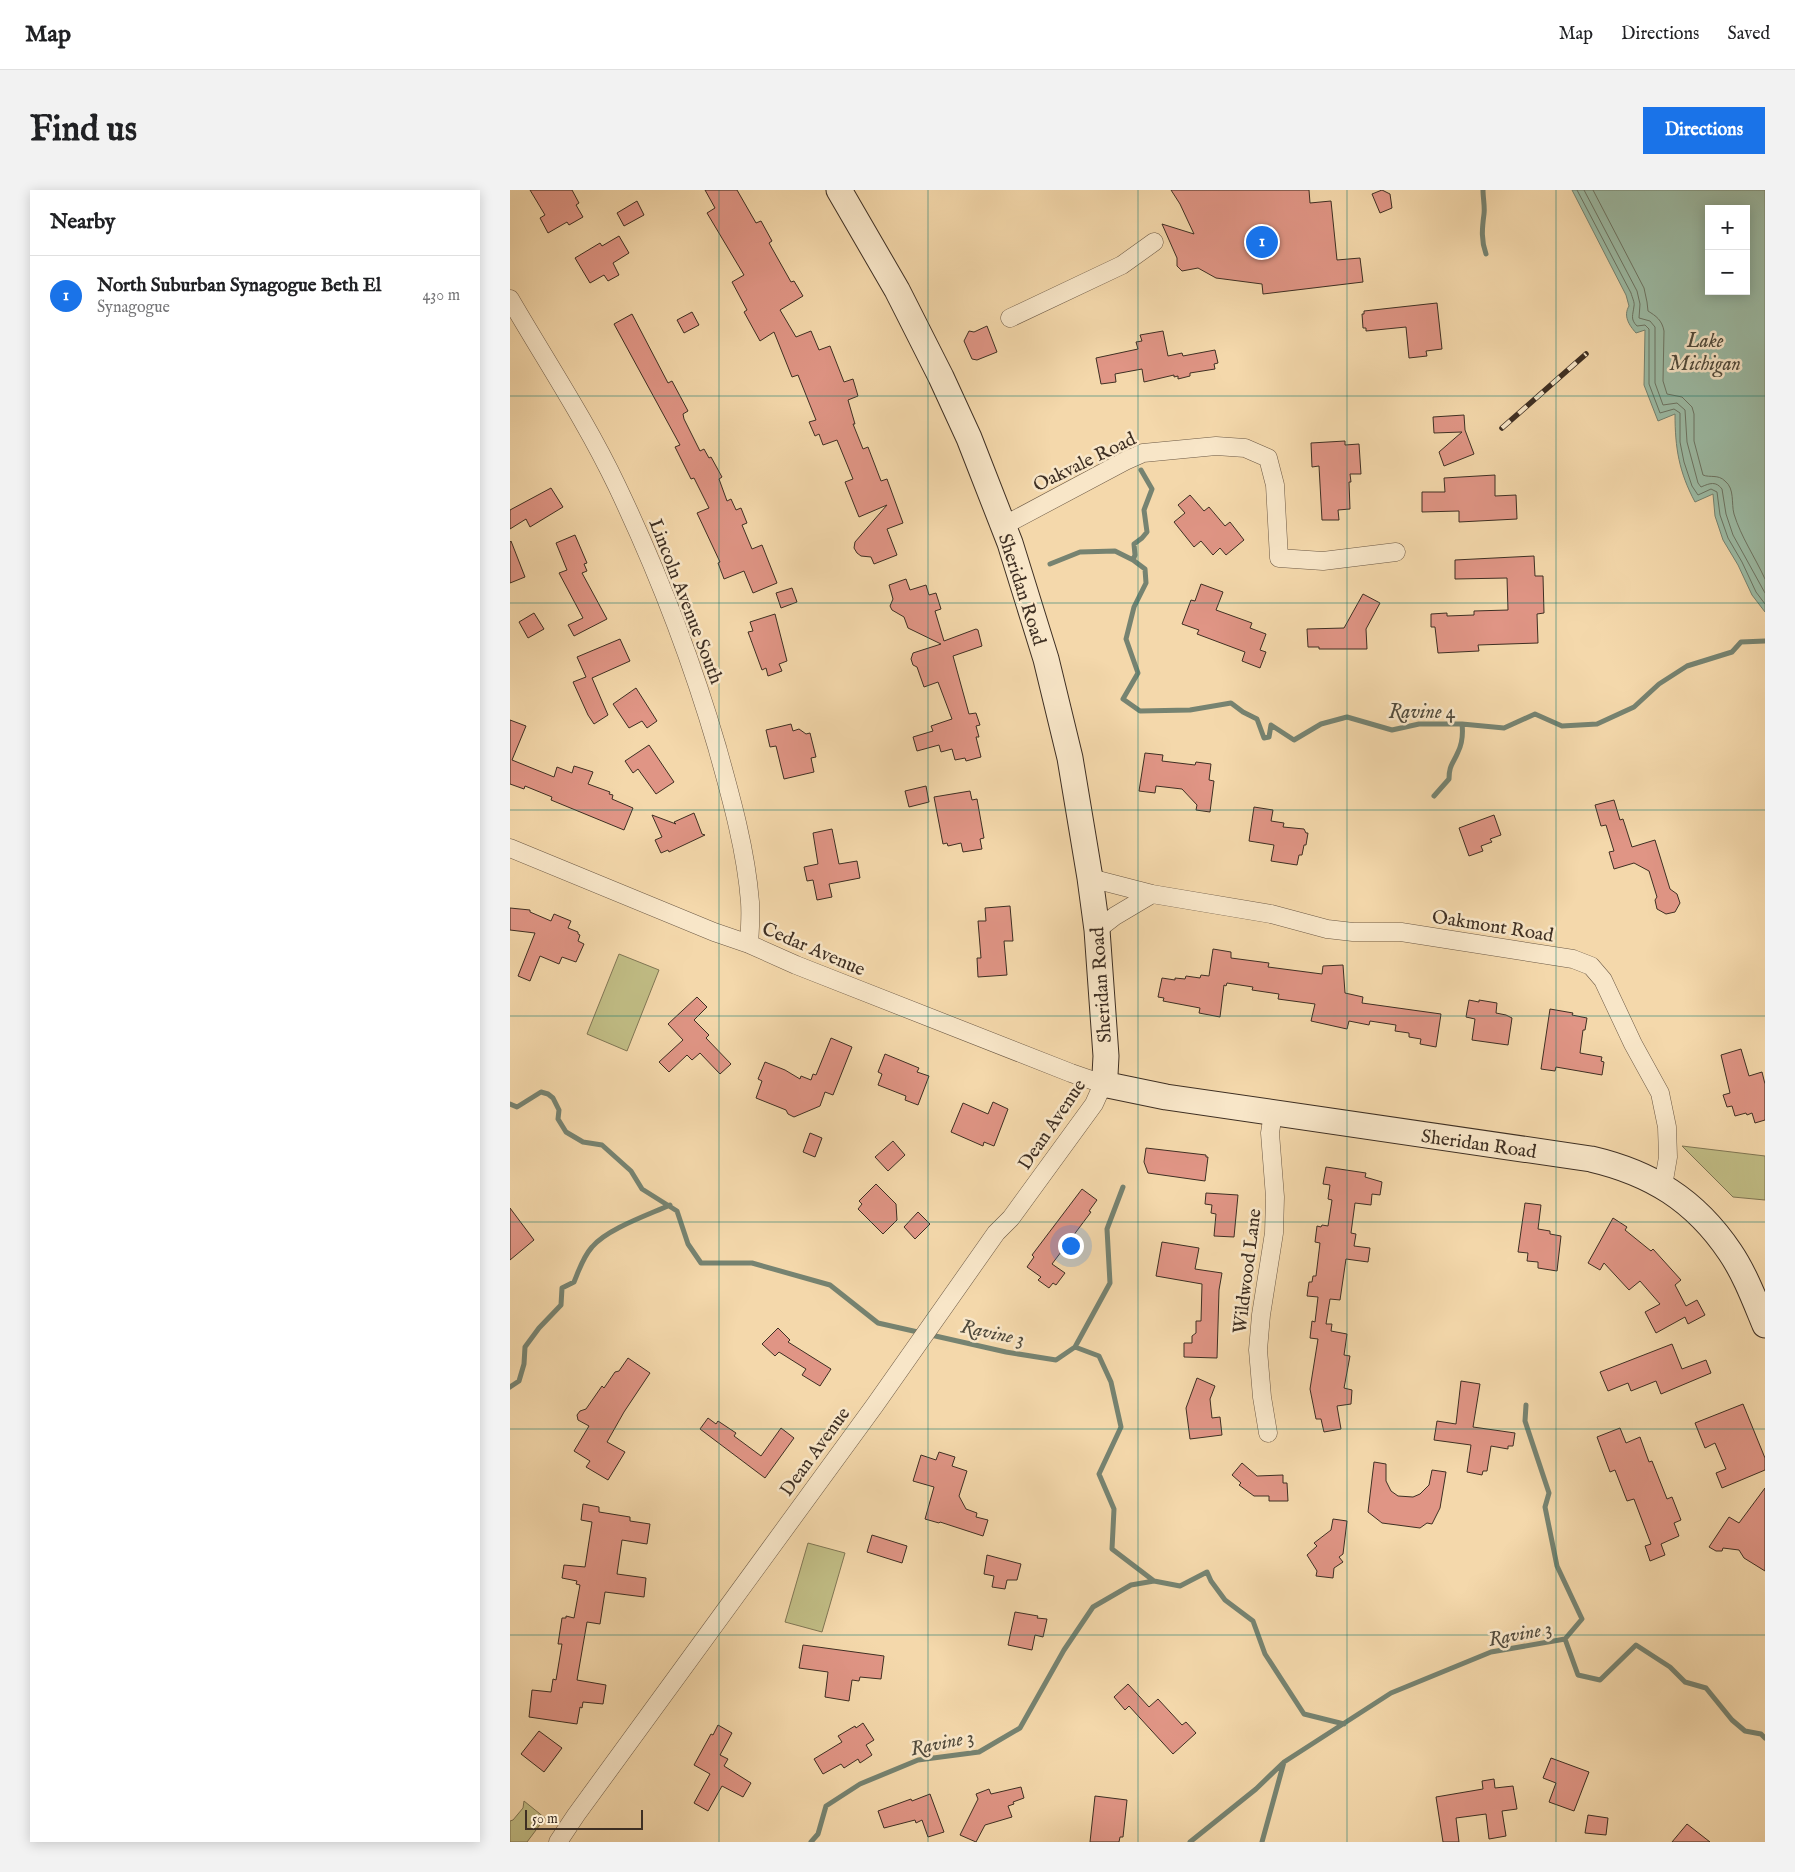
<!DOCTYPE html>
<meta charset="utf-8">
<style>
body{margin:0;font-family:"IM FELL English",serif;background:#f2f2f2;color:#202124}
.controls{position:absolute;right:15px;top:15px;display:grid;overflow:hidden;border-radius:0px;box-shadow:0 2px 12px #0003}
.controls button{width:45px;height:45px;display:grid;place-items:center;padding:0;border:0;border-bottom:1px solid #e0e0e0;background:#fff;color:#202124;font:25px sans-serif}
.scale{position:absolute;left:15px;bottom:12px;width:118px;box-sizing:border-box;padding-left:5px;border:2px solid #3e2f23;border-top:0;font-size:14px;line-height:18px;white-space:nowrap;color:#3e2f23;-webkit-text-stroke:4px #f8e6c8;paint-order:stroke}
.you{position:absolute;left:560px;top:1055px;width:18px;height:18px;margin:-12px;border:4px solid #fff;border-radius:50%;background:#1a73e8;box-shadow:0 0 0 8px #1a73e833}
.badge{display:grid;place-items:center;width:32px;height:32px;border-radius:50%;background:#1a73e8;color:#fff;font-size:16px;font-weight:700}
.pin{position:absolute;translate:-50% -50%;border:2px solid #fff;box-shadow:0 1px 5px #0006}
.list{margin:0;padding:0;list-style:none}
h2{display:flex;justify-content:space-between;align-items:center;height:65px;margin:0;padding:0 20px;font-size:21px}
h2 small{font-size:16px;font-weight:400;color:#757577}
.list li{display:grid;grid-template-columns:32px 1fr auto;gap:15px;align-items:center;box-sizing:border-box;height:80px;padding:0 20px;border-top:1px solid #e0e0e0}
.list b{display:block;font-size:19px;white-space:nowrap}
.list p{margin:0;font-size:16px;white-space:nowrap;color:#757577}
.list em{font-size:16px;font-style:normal;color:#757577}
.map{position:relative;flex:none;width:1255px;height:1652px;overflow:hidden;border-radius:0px}
header{display:flex;align-items:center;gap:30px;box-sizing:border-box;height:70px;padding:0 25px;background:#fff;border-bottom:1px solid #e0e0e0}
header strong{font-size:24px}
nav{display:flex;gap:28px;margin-inline-start:auto;font-size:18px}
.intro{display:flex;align-items:center;justify-content:space-between;box-sizing:border-box;height:120px;padding:0 30px}
h1{margin:0;font-size:35px}
.button{padding:12px 22px;border-radius:0px;background:#1a73e8;color:#fff;font-size:18px;font-weight:700}
main{display:flex;gap:30px;padding:0 30px}
aside{flex:1;background:#fff;border-radius:0px;box-shadow:0 2px 12px #0003}
.map>svg:first-child{display:block}
.green{fill:#c1bd85;stroke:#807654}
.water{fill:#9cbba5;stroke:#768371;fill-rule:evenodd}
.lines{fill:none;stroke-linecap:round;stroke-linejoin:round}
.shore{stroke:#6d7564;stroke-width:1}
.stream{stroke:#768371;stroke-width:5}
.building{fill:#e09585;stroke:#3e2f23}
.street-casing{stroke:#6c5945;stroke-width:19}
.secondary-casing{stroke:#3e2f23;stroke-width:27}
.street{stroke:#f8e6c8;stroke-width:18}
.secondary{stroke:#f8e6c8;stroke-width:25}
.rail-casing{stroke:#3e2f23;stroke-width:5.5}
.rail{stroke:#f8e6c8;stroke-width:4;stroke-dasharray:11;stroke-linecap:butt}
.grid{fill:none;stroke:#0f766e;stroke-width:1;stroke-opacity:0.55}
.labels{text-anchor:middle;stroke-width:5;stroke-linejoin:round;paint-order:stroke}
.street-label{font-size:19px;fill:#3e2f23;stroke:#f8e6c8}
.water-label{font-size:20px;font-style:italic;fill:#514b3d;stroke:#f8e6c8}
</style>
<header>
<strong>Map</strong>
<nav><a>Map</a><a>Directions</a><a>Saved</a></nav>
</header>
<div class="intro"><h1>Find us</h1><a class="button">Directions</a></div>
<main>
<aside>
<h2>Nearby<small></small></h2>
<ul class="list">
<li><span class="badge">1</span><div><b>North Suburban Synagogue Beth El</b><p>Synagogue</p></div><em>430 m</em></li>
</ul>
</aside>
<div class="map">
<svg width="1255" height="1652" viewBox="0 0 1255 1652">
<rect width="100%" height="100%" fill="#f4d8ab"/>
<filter id="stains"><feTurbulence type="fractalNoise" baseFrequency=".004" numOctaves="4"/><feColorMatrix values="0 0 0 0 .2 0 0 0 0 .09 0 0 0 0 .02 0 0 0 .5 -.17"/></filter>
<radialGradient id="worn" r=".72"><stop offset=".6" stop-color="#630" stop-opacity="0"/><stop offset="1" stop-color="#630" stop-opacity=".3"/></radialGradient>
<path class="green" d="M109 764 149 780 117 861 77 844Z
M1172 956 1255 966V1010L1223 1007Z
M298 1353 335 1363 312 1442 275 1432Z
M14 1611 35 1628 17 1652H0V1631L3 1630 13 1618Z"/>
<path class="water" d="M1062 0H1255V422L1242 405 1228 375 1213 350 1205 326 1203 304 1185 312C1169 282 1165 258 1165 224L1148 231 1134 195 1135 140 1126 143C1119 135 1113 126 1119 116L1116 105ZM1199 19H1236V101H1199Z"/>
<g class="lines">
<path class="shore" d="M1067 0 1121 103C1122 107 1125 113 1124 116 1123 125 1120 129 1127 136L1135 135 1139 139V194L1150 223 1164 219 1170 223V252L1174 272 1182 296 1188 305 1201 299 1207 302 1210 325 1218 348 1232 372 1246 402 1255 414
M1074 0 1127 101 1130 114 1129 128 1140 131 1145 137V193L1153 215 1167 213 1175 220 1177 252 1188 293 1191 297C1200 293 1206 291 1212 299L1216 324 1223 345 1255 403
M1083 0 1134 98 1137 112 1138 121C1146 126 1152 130 1154 141L1153 191 1157 204 1172 207 1182 217 1184 224V251L1193 285C1200 288 1208 284 1215 291 1225 299 1221 313 1224 324 1231 347 1245 367 1255 389"/>
<path class="stream" d="M973 0C973 8 975 17 974 24 972 39 971 50 976 64
M623 370 625 365 624 354 632 348 637 342 634 320 642 299 631 280
M540 374 570 362 605 361 623 370 635 379 636 393 624 417 616 449 628 483 613 509 630 521 680 520 721 513 733 522 747 529 754 548 759 547 761 535 784 550 811 534 837 527 882 540 909 534H952L994 538 1025 524 1052 536 1087 534 1124 517 1149 494 1177 476 1222 462 1231 452 1255 451
M924 606 939 589C939 575 943 574 948 562 952 554 953 543 952 534
M0 914 7 917 31 902 38 904 43 908 49 920 48 929 56 942 73 952 92 955 121 981 132 999 167 1021 178 1054 191 1073H242L320 1095 368 1133 496 1162 546 1170 565 1157 589 1166 601 1192 611 1237 589 1284 604 1319 602 1359 644 1391
M565 1157 600 1093 597 1039 613 997
M0 1197 9 1191 14 1174 15 1157 29 1138 51 1115 52 1098 64 1092C69 1080 73 1067 82 1057 97 1039 138 1025 160 1015
M1016 1215 1015 1231 1039 1303 1035 1317 1047 1376 1072 1429 1055 1449
M301 1652 308 1644 316 1616 350 1594 408 1570 469 1562 510 1538 554 1460 583 1417 621 1395 644 1391 670 1396 697 1382 701 1391 715 1410 743 1431 755 1464 794 1524 834 1534
M680 1652 746 1599 773 1573
M752 1652 774 1572 881 1503 981 1462 1055 1449 1068 1485 1090 1490 1126 1455 1160 1477 1175 1492 1196 1498 1222 1530 1235 1541 1251 1544 1255 1548"/>
</g>
<path class="building" d="M20 0H62L69 13 66 15 73 27 59 35 57 32 38 43 30 28 35 25Z
M195 0H227L246 33 251 31 262 51 259 53 281 92 284 91 293 106 270 120 286 147 301 141 309 160 320 156 334 192 343 189 348 206 338 210 345 234H343L353 259 358 257 371 291 377 289 393 333 377 339 387 365 364 374 361 367 351 366 347 363 344 358 345 352 377 315 349 327 335 292 343 289 327 250 313 255 309 244 305 246 299 232 306 230 288 185 282 187 264 142 250 151 234 122 237 120 222 92 234 85 197 23 205 18Z
M661 0H799L800 13 821 11 827 70 850 68 853 92 753 104 752 94 706 88 688 78 672 81 667 76V68L652 34 684 44 670 14Z
M872 0 880 4 882 18 870 23 862 4Z
M127 11 134 25 114 36 107 23Z
M109 46 119 63 103 73 109 85 98 91 94 85 80 93 65 68 90 53 92 56Z
M927 113 932 159 916 161 917 166 899 168 896 137 856 141V138H853L852 124H854V121Z
M182 122 189 135 174 143 167 130Z
M122 124 158 193 162 191 178 221 173 224 174 229 190 261 194 259 199 268 201 267 212 287 209 289 217 311 221 309 226 320 231 318 237 333 232 335 242 359 252 355 267 393 243 403 234 381 214 389 208 373 210 372 187 323 199 318 184 288 181 289 165 257 170 255 104 134Z
M477 136 487 162 467 170 462 169 454 151 459 141 464 142Z
M653 141 658 166 672 163 673 166 705 160 708 173 704 174 705 179 680 183V186L668 189V186L664 187V185L634 192 632 179 605 184 606 192 591 194 586 168 628 159 626 152 632 151 630 145Z
M954 225 955 240 964 264 934 276 929 262 952 242 924 243 923 227Z
M835 251V255L849 254 851 284H840L841 292H839L840 319 828 320 829 330H812L809 276 802 277 801 253Z
M985 285V306L1006 305 1007 329 949 332V321L912 322V302H935L934 288Z
M41 298 53 317 20 337 16 329 0 339V320Z
M680 305 694 321 699 317 715 336 720 332 734 350 716 365 710 358 703 365 691 351 684 357 664 332 675 323 668 315Z
M65 345 77 373 74 374 77 381 72 383 97 429 64 446 58 435 73 428 49 383 57 380 46 353Z
M1 351 15 387 0 393V352Z
M1024 366 1025 386H1033L1034 423 1027 424 1028 453 968 455 969 461 928 463 925 437H921V424L937 423V426L964 425V421L998 420 997 388 945 389V370Z
M396 389 400 400 416 395 419 405 426 403 431 419 425 421 434 451 466 439 468 440 472 456 443 466 459 524 466 523 470 535 466 536 469 547H466L471 567 456 571 455 568 445 570 442 559 431 562 429 555 407 561 403 547 423 541 421 536 442 529 428 492 414 497 407 477 403 475 401 469 403 463 431 454 398 438 394 427 382 420 380 416 383 409 379 395Z
M691 394 713 402 706 420 742 433 740 438 756 444 750 460 756 462 750 478 732 471 735 462 687 444 689 440 672 434 681 410 685 411Z
M282 398 287 412 271 418 266 403Z
M853 404 870 413 856 439 857 459H809V457H798L797 439 834 438Z
M24 423 34 439 18 448 9 432Z
M265 424 277 471 269 474 272 481 258 486 256 478 252 480 238 442 243 441 240 432Z
M110 449 120 471 82 488 98 525 84 534 78 525 63 492 76 487 67 467Z
M126 498 147 531 137 538 132 531 119 538 103 514Z
M0 530 16 536 2 570 44 587 47 577 62 583 64 576 83 582 78 594 100 602 99 604 103 605 102 609 123 618 114 640 41 610 42 607 15 596 14 599 0 594Z
M281 534 283 541 289 539 296 544 300 543 306 567 301 568 304 582 274 589 266 556 260 557 256 540Z
M139 555 164 592 146 604 128 579 123 583 115 571Z
M635 563 653 565 652 571 685 575 686 572 701 574 699 590 704 591 700 622 686 620 687 615 672 599 646 596 645 603 629 601Z
M416 596 419 612 399 617 395 601Z
M460 601 462 610 467 609 474 648 470 649 472 659 453 662 451 653 438 656 437 653 433 654 424 607Z
M1104 610 1110 630 1113 629 1122 657 1145 650 1160 699 1167 704 1170 713 1165 722 1156 724 1147 719 1145 710 1147 707 1139 681 1124 673 1104 679 1099 662 1104 661 1096 635 1091 636 1085 615Z
M744 617 763 620 761 631 774 633 773 637 794 639 796 643H798L796 655H794L792 665H789L787 675 761 671 764 655 739 651Z
M184 623 192 644 195 645 159 662 158 660 151 663 145 650 152 647 142 625 166 634 164 632Z
M984 625 991 645 980 649 982 652 971 656 973 661 959 666 949 638Z
M322 639 329 674 347 671 350 688 319 694 322 707 307 710 303 690 297 691 294 677 308 674 303 643Z
M500 716 503 751H494L497 785 468 787 467 768H471L468 731H476L475 718Z
M0 718 20 720V722L41 731 44 724 61 731 58 738 68 742V744L70 745 68 751 74 754 66 772 52 767 49 774 30 766 20 791 8 786 25 743 0 740Z
M703 759 721 762V768L759 773 758 777 812 784 813 776 833 775 835 803 853 807 852 813 931 824 926 857 910 854 911 849 899 847V843L885 841 886 835 860 831 859 835 839 831 837 839 801 831 805 814 768 809 769 804 742 800 743 797 717 793 716 796 714 795 710 827 689 823 690 818 653 811 654 808 648 807 652 788 665 790V788L675 789 676 786 690 788 691 785 699 786Z
M187 807 197 817 184 830 199 845 196 848 221 874 210 884 190 863 182 870 177 865 159 882 149 872 173 850 158 834Z
M959 810 969 812V810L987 813 986 823 996 825 1002 828 998 855 962 850 965 829 956 827Z
M1040 819 1063 823 1062 825 1077 828 1075 840H1073L1070 863 1092 867 1091 871 1094 872 1092 885 1046 877 1045 881 1031 879Z
M321 848 342 857 323 905 315 902 310 916 284 927 278 924 276 920 246 908 252 891 248 889 255 872 275 880 290 889 291 886 301 890 303 884 306 885Z
M1231 859 1239 886 1252 882 1255 894V930L1245 933 1242 923 1237 925 1236 923 1225 926 1222 916 1217 917 1213 905 1220 903 1211 865Z
M375 864 409 878 407 882 419 886 408 915 395 910 396 906 368 895 372 884 368 882Z
M483 912 498 919 484 956 474 952 473 956 441 942 453 913 478 924Z
M300 943 312 948 305 967 293 962Z
M383 951 395 965 378 981 365 967Z
M636 958 696 965V967H698L695 991 638 983 634 972Z
M816 977 856 983 855 987 872 992 870 1005 862 1004 861 1015 845 1013 841 1043 846 1044 844 1056 860 1058 858 1072 836 1069 830 1110 820 1109 816 1134H822L821 1141 837 1144 834 1165 840 1166 834 1198 842 1200 841 1214 827 1216 831 1239 814 1242 811 1229H806L800 1199 808 1149 800 1148 802 1131 805 1132 808 1107 797 1106 799 1092H802L803 1086H806L810 1053 805 1052 807 1036 811 1037 812 1035 818 1036 822 1010 818 1009 820 995 813 994Z
M366 994 386 1014 387 1030 373 1044 348 1019 352 1014 349 1011Z
M572 999 587 1010 579 1021 581 1022 542 1074 555 1083 546 1095 543 1093 539 1098 528 1090 531 1087 517 1077 524 1067 522 1065Z
M696 1003 728 1005 724 1047 704 1046 706 1024 701 1023 702 1015 695 1014Z
M1015 1013 1031 1015 1028 1039 1040 1041V1044L1051 1046 1047 1081 1028 1078V1072L1017 1071 1018 1063 1008 1062Z
M0 1018 24 1050 0 1070Z
M408 1022 420 1034 405 1049 394 1037Z
M1103 1028 1117 1037 1115 1040 1141 1061 1143 1059 1171 1090 1165 1095 1176 1116 1187 1110 1195 1125 1178 1134 1175 1127 1146 1143 1135 1122 1150 1114 1130 1091 1119 1100 1094 1073 1090 1080 1078 1073Z
M652 1052 689 1058 685 1079 712 1083 709 1100 707 1168 674 1167V1153H682V1146L686 1143V1131H691L692 1094 646 1086Z
M268 1138 280 1150 278 1152 321 1179 310 1196 292 1185 296 1179 269 1162 265 1166 252 1154Z
M1162 1154 1172 1179 1196 1170 1201 1183 1151 1204 1146 1191 1121 1201 1118 1193 1098 1201 1090 1182Z
M118 1168 140 1183 114 1222 97 1252 115 1262 98 1290 76 1277 80 1271 64 1261 79 1236 68 1230 67 1225 70 1221 76 1219 92 1196 94 1198 105 1182 109 1181Z
M687 1188 705 1196 700 1209 702 1228 710 1227 712 1245 680 1249 676 1218Z
M951 1191 970 1194 963 1237 1005 1243 1003 1256H998V1259L981 1256 977 1281H973L972 1285 957 1282 961 1255 924 1250 927 1231 946 1234Z
M1233 1214 1255 1268V1280L1212 1298 1206 1283 1216 1279 1205 1253 1195 1258 1185 1233Z
M198 1228 206 1234 208 1231 226 1243 224 1246 251 1266 271 1238 284 1248 255 1288 190 1239Z
M1110 1238 1116 1253 1130 1247 1139 1272 1142 1271 1157 1309 1162 1307 1171 1330 1164 1333 1169 1346 1151 1354 1155 1365 1140 1371 1135 1356 1141 1354 1124 1309 1117 1311 1105 1280 1100 1282 1087 1247Z
M429 1262 445 1267 442 1276 457 1281 449 1306 456 1319 467 1323 466 1327 478 1330 473 1346 430 1332 429 1333 415 1329 424 1297 403 1291 411 1265 426 1270Z
M864 1272 876 1274V1291L881 1301 888 1306 903 1307 910 1304 919 1295 922 1280 936 1282 930 1318 922 1334 917 1333 910 1338 872 1333 858 1322Z
M732 1273 747 1286 773 1285V1293H777L778 1311H759V1306H744L729 1295 731 1293 722 1285Z
M1255 1298V1381L1234 1368 1229 1360 1213 1358 1212 1361H1206L1199 1357 1219 1327 1229 1333Z
M73 1314 89 1317V1322L120 1327V1331L140 1334 137 1354 112 1350 107 1384 136 1388 134 1407 95 1402 90 1434 77 1432 67 1490 96 1495 93 1514 73 1512 72 1518 70 1517 67 1534 19 1527 22 1500 41 1502 43 1489 46 1490 52 1454H48L52 1428H56V1426L64 1428 70 1395 66 1394 67 1391 52 1388 54 1375 75 1377 82 1332 71 1330Z
M823 1329 837 1331 833 1364 829 1367 833 1372 824 1378 823 1388 806 1386 807 1381 797 1365 807 1356 804 1353 821 1340Z
M362 1345 397 1356 392 1373 357 1362Z
M477 1365 511 1374 507 1390H497L495 1399 482 1397 484 1386 474 1384Z
M505 1422 528 1426 527 1428 537 1429 533 1447 525 1445 522 1460 498 1455Z
M293 1455 374 1466 371 1489 350 1487 349 1491 342 1490 339 1511 315 1507 318 1482 289 1478Z
M618 1494 639 1517 648 1509 672 1535 676 1532 686 1543 663 1564 619 1516 615 1520 604 1507Z
M353 1533 364 1550 356 1555 362 1565 350 1573 348 1569 334 1578 331 1574 313 1584 304 1569 332 1552 328 1546 345 1536 346 1538Z
M208 1535 222 1543 210 1565 218 1569 214 1576 241 1593 233 1607 212 1596 198 1621 184 1613 200 1584 184 1575 201 1544 203 1545Z
M29 1541 52 1558 34 1582 11 1564Z
M1041 1568 1079 1582 1064 1621 1039 1612 1046 1593 1033 1588Z
M984 1589 985 1598 1003 1596 1007 1619 992 1621 996 1646 979 1649 976 1624 946 1628 949 1652H933L926 1607 973 1599 972 1591Z
M511 1597 514 1608 503 1612 504 1614 498 1616 502 1627 475 1635 466 1652 450 1645 468 1609 466 1604 479 1599 481 1604Z
M420 1604 434 1642 418 1647 412 1630 406 1633 405 1630 374 1638 368 1621 401 1609 402 1611Z
M585 1606 617 1610 613 1647H610L609 1652H580Z
M1078 1625 1098 1628 1096 1645 1075 1643Z
M1177 1634 1200 1652H1162Z"/>
<g class="lines">
<g class="street-casing">
<path id="street" d="M0 109C36 171 76 231 107 296 147 380 181 468 207 557 221 607 236 660 240 712 241 726 240 740 239 754
M500 128 612 75 644 52
M493 336 615 271 633 263 706 256 735 258 758 268 765 295 769 368 813 371 886 362
M0 658 204 742 239 754 286 775 561 883 593 894 584 914 501 1028 486 1043 365 1215 66 1625 48 1652
M580 688 642 704 761 724 817 739 843 742H891L1063 769 1081 776 1093 790 1123 854 1150 903 1157 937 1158 967 1153 996
M587 740 605 726 642 704
M758 1243 752 1207 748 1160 751 1125 764 1043 765 1007 760 943 763 923"/>
</g>
<g class="secondary-casing">
<path id="secondary" d="M329 0 387 100 431 187 459 248 500 353 536 469 560 568 580 688 587 740 596 866 595 885 593 894 656 907 1081 969C1141 983 1185 1010 1220 1062 1235 1084 1245 1111 1255 1135"/>
</g>
<use href="#street" class="street"/>
<use href="#secondary" class="secondary"/>
<g class="rail-casing">
<path id="rail" d="M992 238 1076 164"/>
</g>
<use href="#rail" class="rail"/>
</g>
<path class="grid" d="M209 0V1652M418 0V1652M628 0V1652M837 0V1652M1046 0V1652M0 206H1255M0 413H1255M0 620H1255M0 826H1255M0 1032H1255M0 1239H1255M0 1445H1255"/>
<g class="labels">
<g class="street-label">
<text transform="translate(574 271) rotate(-26)" y="7">Oakvale Road</text>
<text transform="translate(513 399) rotate(72)" y="7">Sheridan Road</text>
<text transform="translate(177 411) rotate(69)" y="7">Lincoln Avenue South</text>
<text transform="translate(983 735) rotate(9)" y="7">Oakmont Road</text>
<text transform="translate(304 758) rotate(23)" y="7">Cedar Avenue</text>
<text transform="translate(590 795) rotate(-94)" y="7">Sheridan Road</text>
<text transform="translate(541 934) rotate(-56)" y="7">Dean Avenue</text>
<text transform="translate(969 953) rotate(8)" y="7">Sheridan Road</text>
<text transform="translate(736 1081) rotate(-83)" y="7">Wildwood Lane</text>
<text transform="translate(304 1261) rotate(-54)" y="7">Dean Avenue</text>
</g>
<g class="water-label">
<text x="1195" y="157">Lake<tspan x="1195" dy="23">Michigan</tspan></text>
<text x="912" y="528">Ravine 4</text>
<text transform="translate(483 1142) rotate(12)" y="7">Ravine 3</text>
<text transform="translate(1010 1443) rotate(-11)" y="7">Ravine 3</text>
<text transform="translate(432 1552) rotate(-12)" y="7">Ravine 3</text>
</g>
</g>
<rect width="100%" height="100%" filter="url(#stains)"/>
<rect width="100%" height="100%" fill="url(#worn)"/>
</svg>
<div class="controls">
<button>+</button>
<button>−</button>
</div>
<div class="scale">50 m</div>
<div class="you"></div>
<div class="pin badge" style="left:752px;top:52px">1</div>
</div>
</main>
